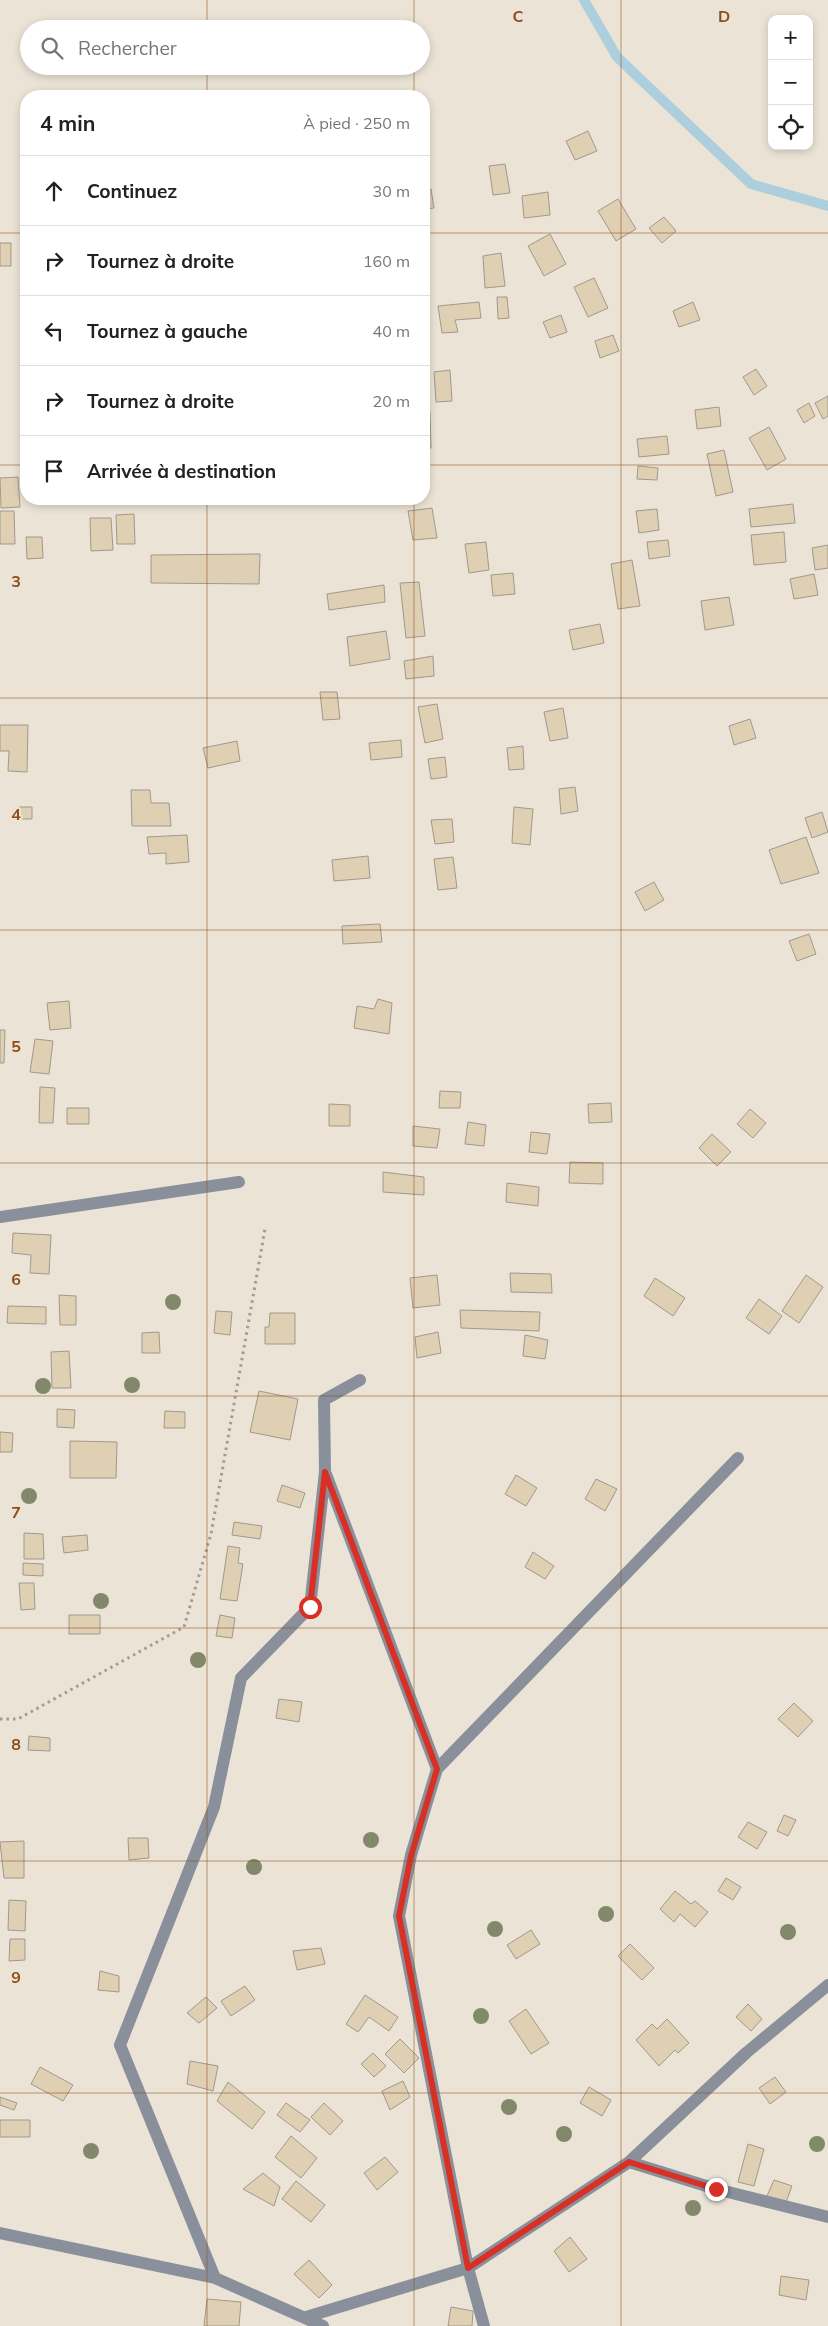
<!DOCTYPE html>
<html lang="fr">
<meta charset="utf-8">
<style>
body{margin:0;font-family:Mulish,sans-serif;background:#f2f2f2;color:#202124}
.controls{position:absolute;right:15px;top:15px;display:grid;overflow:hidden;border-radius:10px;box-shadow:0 2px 8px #0003}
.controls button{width:45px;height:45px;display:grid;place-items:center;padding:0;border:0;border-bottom:1px solid #e0e0e0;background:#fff;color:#202124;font:25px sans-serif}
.stop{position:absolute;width:15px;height:15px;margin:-11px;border:4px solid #d93025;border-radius:50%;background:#fff}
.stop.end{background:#d93025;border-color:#fff;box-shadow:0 1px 5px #0008}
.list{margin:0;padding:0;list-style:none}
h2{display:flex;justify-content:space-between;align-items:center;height:65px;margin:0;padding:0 20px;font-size:21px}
h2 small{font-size:16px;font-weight:400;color:#757577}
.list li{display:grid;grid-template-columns:32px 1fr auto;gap:15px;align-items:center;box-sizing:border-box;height:70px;padding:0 20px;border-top:1px solid #e0e0e0}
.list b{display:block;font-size:19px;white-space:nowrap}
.list em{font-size:16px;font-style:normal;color:#757577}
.icon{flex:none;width:28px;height:28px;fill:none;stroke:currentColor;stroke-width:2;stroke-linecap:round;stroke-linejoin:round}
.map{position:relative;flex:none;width:828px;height:2326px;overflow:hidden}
.search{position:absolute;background:#fff;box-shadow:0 2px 8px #0003;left:20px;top:20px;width:410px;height:55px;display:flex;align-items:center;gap:12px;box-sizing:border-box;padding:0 18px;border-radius:28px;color:#757577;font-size:19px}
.panel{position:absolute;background:#fff;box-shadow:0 2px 8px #0003;left:20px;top:90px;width:410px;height:415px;border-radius:20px}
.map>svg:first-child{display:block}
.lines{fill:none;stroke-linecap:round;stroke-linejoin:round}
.stream{stroke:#adcfdd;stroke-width:10}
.building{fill:#dfcfb3;stroke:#a0998c}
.path{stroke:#a29d92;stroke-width:3;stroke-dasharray:2.5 4;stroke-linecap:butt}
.minor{stroke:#898f9b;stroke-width:12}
.tree{fill:#81896a}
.route{stroke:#d93025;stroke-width:6}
.grid{fill:none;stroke:#8f4d1a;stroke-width:1;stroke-opacity:0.55}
.grid-label{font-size:16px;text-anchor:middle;font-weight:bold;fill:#8f4d1a;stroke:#ebe4d6;stroke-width:4;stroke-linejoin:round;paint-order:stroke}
</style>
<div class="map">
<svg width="828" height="2326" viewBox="0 0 828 2326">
<rect width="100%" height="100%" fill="#ebe4d6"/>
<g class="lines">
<path class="stream" d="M584 0 617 57 751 184 828 206"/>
</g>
<path class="building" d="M588 131 597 151 575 160 566 141Z
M505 164 510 193 493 195 489 166Z
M431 189 434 208 424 209V190Z
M548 192 550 215 524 218 522 196Z
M618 199 636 229 616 241 598 211Z
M664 217 676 231 662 243 649 228Z
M550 234 566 264 544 276 528 246Z
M427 241 429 292 424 293V242Z
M0 243H11V266H0Z
M501 253 505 286 485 288 483 256Z
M594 278 608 308 588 317 574 287Z
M497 297H507L509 318 498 319Z
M479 302 481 318 455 320 458 332 442 333 438 306Z
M693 302 700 320 679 327 673 311Z
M561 315 567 332 550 338 543 322Z
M613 335 619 351 600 358 595 341Z
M756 369 767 386 754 395 743 377Z
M450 370 452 401 436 402 434 372Z
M828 396V416L823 419 815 403Z
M809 403 815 416 804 423 797 410Z
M719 407 721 426 697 429 695 410Z
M424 412H430L431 448 424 449Z
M769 427 786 459 767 470 749 438Z
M667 436 669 454 639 457 637 439Z
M724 450 733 492 716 496 707 454Z
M638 466 658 468 657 480 637 479Z
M18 477 20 507 1 508 0 478Z
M793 504 795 523 751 527 749 509Z
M432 508 437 538 413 540 408 511Z
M657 509 659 530 639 533 636 511Z
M0 511H14L15 544H0Z
M134 514 135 544H117L116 515Z
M90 518H111L113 550 91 551Z
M784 532 786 562 754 565 751 535Z
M26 537H42L43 558 27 559Z
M668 540 670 556 649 559 647 542Z
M486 542 489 570 469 573 465 544Z
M828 545V568L815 570 812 548Z
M260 554 259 584 151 583V555Z
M632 560 640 606 618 609 611 564Z
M513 573 515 594 493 596 491 575Z
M814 574 818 595 794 599 790 579Z
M419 582 425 636 406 638 400 583Z
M384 585 385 602 329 610 327 594Z
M729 597 734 625 705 630 701 601Z
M600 624 604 643 573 650 569 630Z
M386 631 390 659 350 666 347 637Z
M433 656 434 676 406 679 404 661Z
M320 692H337L340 719 323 720Z
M437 704 443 739 425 743 418 707Z
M563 708 568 738 550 741 544 712Z
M750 719 756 738 734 745 729 726Z
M0 725H28L27 772 8 771 9 751H0Z
M401 740 402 757 371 760 369 743Z
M237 741 240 761 208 768 203 748Z
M523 746 524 769 509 770 507 748Z
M445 757 447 777 431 779 428 759Z
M575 787 578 811 561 814 559 789Z
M131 790H150L151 803H169L171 826H132Z
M19 807H32V819H19Z
M514 807 533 809 530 845 512 843Z
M822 812 828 832 812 838 805 818Z
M452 819 454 842 435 844 431 820Z
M187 835 189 862 166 864V853L149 854 147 837Z
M806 837 819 873 781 884 769 850Z
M368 856 370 878 334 881 332 860Z
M453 857 457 888 438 890 434 859Z
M654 882 664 900 645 911 635 892Z
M380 924 382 942 343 944 342 926Z
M809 934 816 954 797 961 789 941Z
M378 999 392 1003 389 1034 354 1028 357 1006 374 1009Z
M69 1001 71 1028 50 1030 47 1003Z
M0 1030H5L4 1063H0Z
M35 1039 53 1041 49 1074 30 1072Z
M40 1087 55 1088 53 1123H39Z
M440 1091 461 1092 460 1108H439Z
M611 1103 612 1122 589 1123 588 1104Z
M329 1104 350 1105V1126H329Z
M67 1108H89V1124H67Z
M750 1109 766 1123 753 1138 737 1124Z
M468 1122 486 1125 484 1146 465 1144Z
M413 1126 440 1129 437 1148 413 1146Z
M531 1132 550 1134 547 1154 529 1152Z
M712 1134 731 1152 717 1166 699 1148Z
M570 1162 603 1163V1184L569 1183Z
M383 1172 424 1177V1195L383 1192Z
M507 1183 539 1187 538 1206 506 1202Z
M13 1233 51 1235 49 1274 30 1273 31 1255 12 1253Z
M510 1273 551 1274 552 1293 511 1292Z
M437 1275 440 1305 413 1308 410 1278Z
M806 1275 823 1287 799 1323 782 1311Z
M655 1278 685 1298 673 1316 644 1296Z
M59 1295 76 1296V1325H60Z
M759 1299 782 1316 769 1334 746 1318Z
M8 1306 46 1307V1324L7 1323Z
M460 1310 540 1312 539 1331 461 1328Z
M216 1311 232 1312 230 1335 214 1333Z
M270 1313H295V1344H265V1327H269Z
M159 1332 160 1353H142V1333Z
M438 1332 441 1353 417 1358 415 1337Z
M525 1335 548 1340 545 1359 523 1356Z
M69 1351 71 1388H52L51 1352Z
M259 1391 298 1399 290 1440 250 1432Z
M57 1409 75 1410 74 1428 57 1427Z
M165 1411 185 1412V1428H164Z
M0 1432 13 1433 12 1452H0Z
M70 1441 117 1442 116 1478H70Z
M516 1475 537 1488 526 1506 505 1494Z
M596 1479 617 1489 605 1511 585 1499Z
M282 1485 305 1493 300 1508 277 1501Z
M234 1522 262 1526 260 1539 232 1535Z
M24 1533 43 1534 44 1559H24Z
M87 1535 88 1550 64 1553 62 1537Z
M228 1546 240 1548 238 1563 243 1564 237 1601 220 1599Z
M533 1552 554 1566 545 1579 525 1567Z
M23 1563 43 1564V1576L23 1575Z
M19 1583H34L35 1609 21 1610Z
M69 1615H100V1634H69Z
M220 1615 235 1618 232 1638 216 1636Z
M279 1699 302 1702 299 1722 276 1718Z
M794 1703 813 1721 798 1737 778 1719Z
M29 1736 50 1738V1751L28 1750Z
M784 1815 796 1820 788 1836 777 1831Z
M748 1822 767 1832 757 1849 738 1837Z
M128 1838H148L149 1858 129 1860Z
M24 1841V1878H4L0 1842Z
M726 1878 741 1887 733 1900 718 1891Z
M675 1891 691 1904 695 1901 708 1912 695 1927 680 1914 674 1922 660 1909Z
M9 1900 26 1901 25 1931 8 1930Z
M531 1930 540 1944 516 1959 507 1945Z
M10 1939H25V1960L9 1961Z
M630 1944 654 1968 642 1980 618 1956Z
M321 1948 325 1964 297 1970 293 1951Z
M100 1971 119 1976V1992L98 1990Z
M245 1986 255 2000 231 2016 221 2001Z
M365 1995 398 2017 389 2031 369 2017 358 2032 346 2024Z
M206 1997 217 2008 199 2023 187 2013Z
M748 2004 762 2019 751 2031 736 2017Z
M526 2009 549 2043 531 2054 509 2021Z
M667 2019 689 2043 678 2053 675 2050 659 2066 636 2040 652 2024 657 2029Z
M400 2039 419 2058 404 2073 385 2054Z
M373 2053 386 2066 374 2077 361 2064Z
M190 2061 218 2066 213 2091 187 2084Z
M40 2067 73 2085 63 2101 31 2084Z
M775 2077 786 2092 770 2104 759 2088Z
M403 2081 410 2097 390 2110 382 2091Z
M228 2082 265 2112 252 2129 217 2101Z
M589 2087 611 2100 602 2116 580 2103Z
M0 2097 17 2103 14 2110 0 2105Z
M286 2103 310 2120 300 2132 277 2115Z
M324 2103 343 2121 330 2135 311 2117Z
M0 2120H30V2137H0Z
M291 2136 317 2158 301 2178 275 2157Z
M748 2144 764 2149 754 2186 738 2182Z
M385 2157 398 2172 377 2190 364 2173Z
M263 2173 280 2187 274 2206 243 2189Z
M774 2180 792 2186 785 2205 767 2196Z
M296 2181 325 2205 311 2222 282 2199Z
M570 2237 587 2259 569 2272 554 2251Z
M309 2260 332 2285 319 2298 294 2274Z
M781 2276 809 2280 806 2300 779 2295Z
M207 2299 241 2302 239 2326H204Z
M451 2307 473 2311 472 2326H448Z"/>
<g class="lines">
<path class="path" d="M0 1719H18L184 1627 211 1534 265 1229"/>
<path class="minor" d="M0 1217 239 1182
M326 1474 437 1769
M629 2162 716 2189 828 2217
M0 2233 215 2278 323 2326
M215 2278 120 2045 214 1807 241 1678 310 1607 325 1472 324 1400 360 1380
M306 2317 468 2268 629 2162 746 2053 828 1985
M484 2326 468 2268 399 1916 411 1855 437 1769 738 1458"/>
</g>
<g class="tree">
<circle cx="173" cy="1302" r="8"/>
<circle cx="132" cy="1385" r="8"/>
<circle cx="43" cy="1386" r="8"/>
<circle cx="29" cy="1496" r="8"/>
<circle cx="101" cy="1601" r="8"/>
<circle cx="198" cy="1660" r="8"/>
<circle cx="371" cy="1840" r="8"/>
<circle cx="254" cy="1867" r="8"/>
<circle cx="606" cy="1914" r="8"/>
<circle cx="495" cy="1929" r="8"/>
<circle cx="788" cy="1932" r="8"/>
<circle cx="481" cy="2016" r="8"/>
<circle cx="509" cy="2107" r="8"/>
<circle cx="564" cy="2134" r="8"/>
<circle cx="817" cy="2144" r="8"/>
<circle cx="91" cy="2151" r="8"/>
<circle cx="693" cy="2208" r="8"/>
</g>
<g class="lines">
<path class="route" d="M310 1607 325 1472 437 1769 411 1856 399 1916 468 2268 629 2162 716 2189"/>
</g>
<path class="grid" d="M207 0V29M414 0V29M621 0V2326M207 66V96M414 66V96M0 233H26M424 233H828M0 465H26M424 465H828M207 499V2326M414 499V2326M0 698H828M0 930H828M0 1163H828M0 1396H828M0 1628H828M0 1861H828M0 2093H828"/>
<g class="grid-label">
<text x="518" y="22">C</text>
<text x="724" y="22">D</text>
<text x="16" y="587">3</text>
<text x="16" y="820">4</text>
<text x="16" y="1052">5</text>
<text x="16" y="1285">6</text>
<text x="16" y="1518">7</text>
<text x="16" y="1750">8</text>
<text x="16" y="1983">9</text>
</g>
</svg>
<div class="controls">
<button>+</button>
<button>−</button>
<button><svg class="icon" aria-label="locate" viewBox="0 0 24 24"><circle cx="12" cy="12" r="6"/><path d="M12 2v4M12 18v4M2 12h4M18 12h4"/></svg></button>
</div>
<div class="stop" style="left:310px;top:1607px"></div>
<div class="stop end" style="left:716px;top:2189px"></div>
<div class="search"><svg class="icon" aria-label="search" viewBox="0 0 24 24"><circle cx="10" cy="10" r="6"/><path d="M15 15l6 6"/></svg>Rechercher</div>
<section class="panel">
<h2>4 min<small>À pied · 250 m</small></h2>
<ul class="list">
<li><svg class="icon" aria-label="ahead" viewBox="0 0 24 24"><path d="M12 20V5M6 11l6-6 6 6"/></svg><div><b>Continuez</b></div><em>30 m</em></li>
<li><svg class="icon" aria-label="right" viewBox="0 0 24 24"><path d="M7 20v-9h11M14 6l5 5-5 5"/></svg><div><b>Tournez à droite</b></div><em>160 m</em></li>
<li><svg class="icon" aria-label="left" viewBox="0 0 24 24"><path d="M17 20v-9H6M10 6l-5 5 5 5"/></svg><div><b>Tournez à gauche</b></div><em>40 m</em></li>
<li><svg class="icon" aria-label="right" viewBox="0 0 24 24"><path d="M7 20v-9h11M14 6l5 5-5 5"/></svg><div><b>Tournez à droite</b></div><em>20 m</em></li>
<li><svg class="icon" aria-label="arrive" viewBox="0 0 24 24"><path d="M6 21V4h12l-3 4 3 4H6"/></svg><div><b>Arrivée à destination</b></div></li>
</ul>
</section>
</div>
